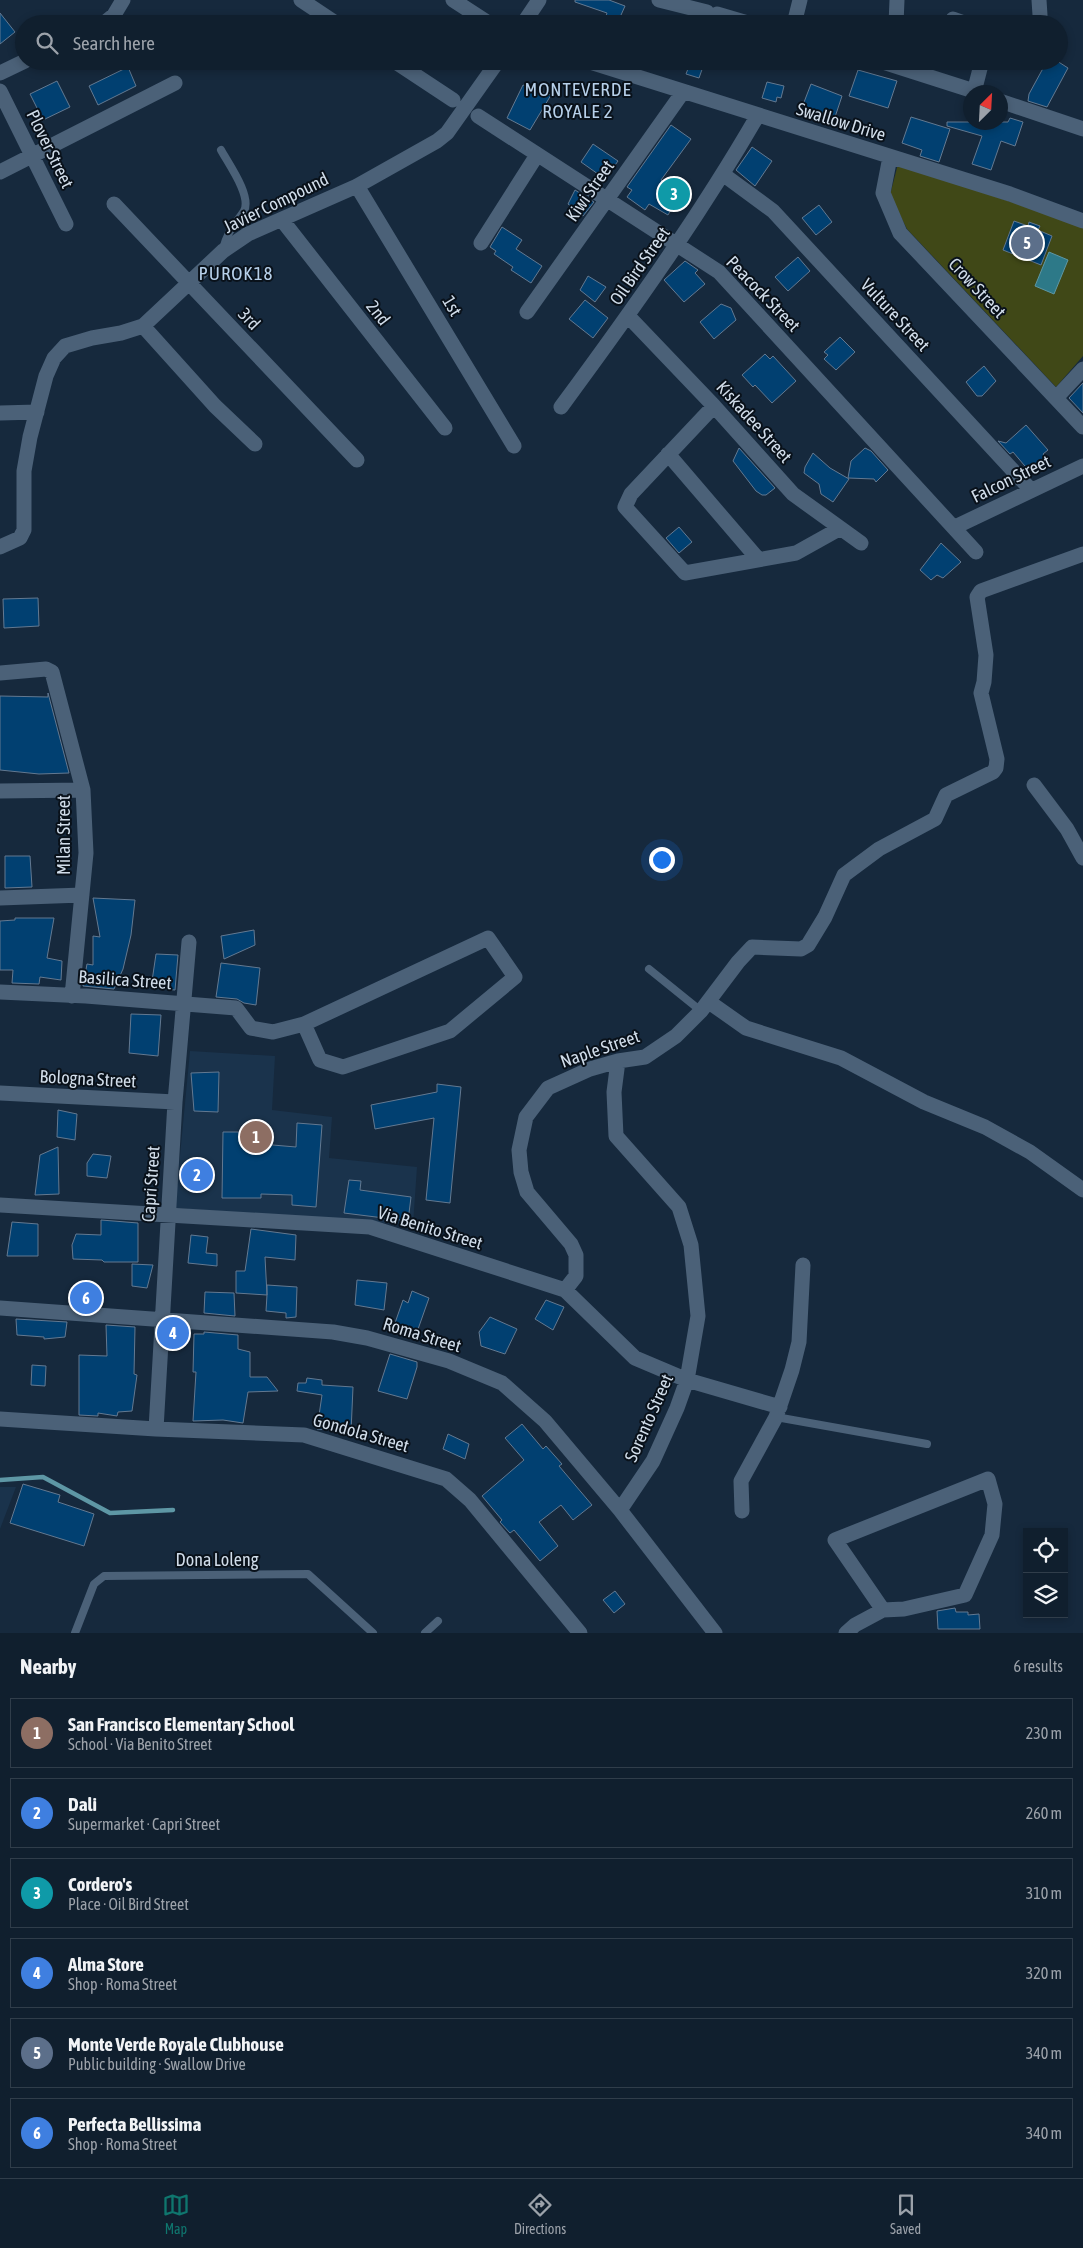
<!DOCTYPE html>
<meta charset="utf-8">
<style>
body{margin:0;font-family:"Asap Condensed",sans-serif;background:#1e2c3a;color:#f1f3f6}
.controls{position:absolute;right:15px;bottom:15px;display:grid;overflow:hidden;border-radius:0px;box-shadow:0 2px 8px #0003}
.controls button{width:45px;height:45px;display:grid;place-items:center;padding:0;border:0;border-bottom:1px solid #303d4a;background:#101f2e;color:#f1f3f6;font:25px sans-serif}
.compass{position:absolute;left:963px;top:85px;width:45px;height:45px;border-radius:50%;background:#101f2e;box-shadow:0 2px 8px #0003;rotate:24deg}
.you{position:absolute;left:661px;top:859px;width:18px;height:18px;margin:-12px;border:4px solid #fff;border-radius:50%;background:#1a73e8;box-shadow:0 0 0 8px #1a73e833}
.badge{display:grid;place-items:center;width:32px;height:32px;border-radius:50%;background:#0f766e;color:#fff;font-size:16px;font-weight:700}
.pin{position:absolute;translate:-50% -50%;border:2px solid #fff;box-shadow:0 1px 5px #0006}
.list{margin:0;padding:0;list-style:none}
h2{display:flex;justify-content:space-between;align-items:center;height:65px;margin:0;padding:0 20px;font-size:21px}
h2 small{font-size:16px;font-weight:400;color:#9ca2aa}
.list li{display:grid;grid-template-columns:32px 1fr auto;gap:15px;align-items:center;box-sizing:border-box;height:70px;margin:0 10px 10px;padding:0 10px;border:1px solid #303d4a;border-radius:0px}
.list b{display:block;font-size:19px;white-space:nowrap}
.list p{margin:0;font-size:16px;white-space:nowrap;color:#9ca2aa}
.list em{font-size:16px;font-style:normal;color:#9ca2aa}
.icon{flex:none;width:28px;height:28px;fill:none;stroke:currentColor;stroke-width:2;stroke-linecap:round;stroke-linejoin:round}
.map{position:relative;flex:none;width:1083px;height:1633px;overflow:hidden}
.search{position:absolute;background:#101f2e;box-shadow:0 2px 8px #0003;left:15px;right:15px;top:15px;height:55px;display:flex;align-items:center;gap:12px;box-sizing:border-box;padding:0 18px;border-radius:28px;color:#9ca2aa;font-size:19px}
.sheet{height:545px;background:#101f2e}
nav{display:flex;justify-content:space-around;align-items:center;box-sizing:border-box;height:70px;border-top:1px solid #303d4a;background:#101f2e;font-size:14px;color:#9ca2aa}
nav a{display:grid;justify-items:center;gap:2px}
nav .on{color:#0f766e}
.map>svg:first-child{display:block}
.built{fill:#1a334c}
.green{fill:#404817}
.water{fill:#2d7988;stroke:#5e97a5}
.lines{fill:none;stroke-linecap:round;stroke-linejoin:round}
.stream{stroke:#5e97a5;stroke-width:4.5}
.building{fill:#014071;stroke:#637991}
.lane{stroke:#4b6178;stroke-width:8}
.street{stroke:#4b6178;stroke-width:15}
.labels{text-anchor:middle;stroke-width:4;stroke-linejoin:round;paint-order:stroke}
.street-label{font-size:18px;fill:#d1ddea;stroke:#09111a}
.neighbourhood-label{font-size:19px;letter-spacing:1px;fill:#b7d0ea;stroke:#09111a}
</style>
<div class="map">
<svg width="1083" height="1633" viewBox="0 0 1083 1633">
<rect width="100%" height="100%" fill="#16293d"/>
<path class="built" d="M190 1051 275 1056 272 1110 332 1117 329 1158 417 1167 413 1225 175 1208Z
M0 1487H16L0 1529Z"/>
<path class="green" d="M898 164 1083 226V356L1056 387 907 229 890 195Z"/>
<path class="water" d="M1049 252 1068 260 1054 294 1035 286Z"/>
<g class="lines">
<path class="stream" d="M0 1480 43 1477 110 1513 173 1510"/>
</g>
<path class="building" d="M575 0H609L625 6 617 24H603L607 13 575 2Z
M0 13 15 32 0 44Z
M691 61H705L699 78 686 74Z
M1047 61H1057L1068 68 1047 107 1028 101 1029 94Z
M128 67 136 86 98 105 89 86Z
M858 70 897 81 888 108 849 96Z
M57 81 70 107 43 120 30 94Z
M767 82 784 86 781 98 777 97 776 102 762 98Z
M811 84 842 96 834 120 801 110Z
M523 85 551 95 530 130 507 118Z
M911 117 950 129 939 162 920 156 922 150 902 143Z
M1010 118 1023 122 1015 146 1001 141 991 170 972 164 982 136 947 126V122H1008Z
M671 125 691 139 661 180 678 190 677 192 680 194 668 215 649 204 645 210 627 197 632 190 627 187Z
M593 144 618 161 608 175 601 170 598 174 581 162Z
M752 147 772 161 755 186 736 170Z
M575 190 594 202 583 216 568 204Z
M819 205 832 222 816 235 802 218Z
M1014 221 1028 226 1029 222 1040 226 1038 230 1052 236 1041 265 1003 250Z
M502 227 522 240 516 249 542 266 531 283 511 270 513 267 494 254 496 251 490 247Z
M798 257 810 271 788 291 775 277Z
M685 261 698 270 695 273 705 284 684 302 664 280Z
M588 276 606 287 595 302 580 290Z
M585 300 608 318 593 338 569 319Z
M721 304 731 308 736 320 714 339 700 322Z
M840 337 855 352 836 370 824 359 828 355 824 352Z
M765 354 770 359 773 356 796 381 772 403 755 385 753 387 742 375Z
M984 366 996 381 982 396H977L966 382Z
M1083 383V413L1069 398Z
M1026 425 1048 450 1043 454 1046 458 1030 472 1013 452 1010 454 998 441 1006 443Z
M739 448 775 488 766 495H762L756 491 733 461Z
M865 448 871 451 888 470 876 482 874 479 848 478 851 461Z
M813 453 830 468 849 479 833 502 821 494 819 484 804 473 805 467Z
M679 527 692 542 679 553 666 538Z
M941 543 961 562 943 578 937 575 931 580 920 570Z
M38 598 39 626 4 628 3 599Z
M48 693 69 773 39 774 0 770V696L48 697Z
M5 856H30L32 887 5 888Z
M93 898 135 900 131 935 123 969 114 989 83 986 87 964 93 965V936L100 937Z
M15 918H54L47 958 62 961 61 980 40 977 39 984 12 983 13 970H0V921L15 920Z
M254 930 255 945 224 959 221 936Z
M156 954 178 955 175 990 151 988Z
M221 963 260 968 256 1005 244 1003 237 999 216 997Z
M131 1014 161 1015 158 1056 129 1053Z
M219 1072 218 1112 194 1111 191 1073Z
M437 1084 461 1087 450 1203 426 1200 434 1118 375 1129 371 1105 437 1092Z
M58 1110 77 1114 75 1140 57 1137Z
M297 1123 322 1125 316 1207 292 1205V1195L261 1194V1198H222L223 1132H262L261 1144 296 1147Z
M58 1147 59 1194 35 1195 40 1155Z
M93 1154 111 1156 107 1178 87 1176V1163Z
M349 1180 361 1181 360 1190 411 1197 408 1221 344 1213Z
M101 1220 138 1223V1262H104L102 1260 73 1259 72 1245 76 1234 101 1235Z
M12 1222 38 1224V1256H7Z
M251 1229 296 1235 295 1260 265 1257 267 1295V1285L297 1287 296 1317 286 1318V1313L266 1311 267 1295 236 1293V1271H245Z
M191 1235 208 1237 206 1253 217 1254V1266L188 1263Z
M132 1264 153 1265 147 1288 132 1286Z
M357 1280 387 1283 384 1310 355 1305Z
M412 1291 429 1298 417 1332 395 1323 403 1300 408 1303Z
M205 1292 234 1293 235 1316 204 1313Z
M546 1300 564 1307 553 1330 535 1319Z
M490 1317 517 1329 505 1354 481 1346 479 1332Z
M16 1319 67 1322 65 1337 44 1339V1337L17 1335Z
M106 1325 135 1327 134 1374 137 1375 132 1411 118 1412 117 1416 98 1413V1416L79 1415V1355L107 1356Z
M204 1332 238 1335V1349L250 1352V1377H267L278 1391 248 1392 243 1423 223 1420 193 1421 196 1372H193L194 1334H204Z
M390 1354 417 1362V1367L407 1399 378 1391Z
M32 1365 46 1366 45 1386 31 1385Z
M307 1378 322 1380V1385L353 1387 351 1432 317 1429 322 1395 297 1391 298 1383H306Z
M522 1424 543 1449 546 1446 562 1464 559 1466 592 1505 573 1520 561 1505 539 1522 558 1546 540 1561 514 1530 510 1533 500 1522 502 1520 482 1496 524 1460 505 1438Z
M448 1434 469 1444 465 1459 443 1449Z
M23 1484 60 1495 58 1502 94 1514 84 1546 10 1523Z
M615 1591 625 1604 614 1613 603 1600Z
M955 1608 956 1612H968V1615L979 1614 980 1629H938L937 1611Z"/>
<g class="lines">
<path class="lane" d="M221 150C228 163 252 196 244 211 234 226 228 230 223 249
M649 969 701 1011
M776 1417 927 1444
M75 1633 94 1584 104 1576 308 1574 373 1633
M425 1633 438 1621"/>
<path class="street" d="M301 0 337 24
M453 0 490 24
M659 0 707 12
M1039 0 1040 15
M717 14 751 24
M953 19 967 24
M103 24 114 15 123 0
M523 24 539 0
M794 24 800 0
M896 24 897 0
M394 61 453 100
M587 61 1010 194 1083 221
M880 61 977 92
M0 73 25 61
M0 91 66 224
M974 92 982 61
M1000 101 1083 129
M478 116 719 272 976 552
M890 157 883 193 900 233 1083 427
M0 172 175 83
M724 175 773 211 1031 490
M357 186 514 446
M114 204 357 460
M282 220 445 428
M481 243 537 155
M527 312 683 92
M628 316 714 406 793 494 861 543
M143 326 215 406 255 444
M1056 398 1083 369
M714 406 631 494 625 507 685 573 796 553 839 529
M561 407C631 312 699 217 758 115
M0 413 37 412
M668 454 758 559
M955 527 1083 466
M0 547 20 538 24 530V471L30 437 46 376 54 358 65 346 92 338 121 333 143 326 223 251 248 234 357 186 437 141 447 133 498 61
M0 673 46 669 52 672 83 790 86 853 72 996
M1034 785 1067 829 1083 858
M0 791 83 790
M0 898 82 895
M0 992 86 996 236 1008 251 1028 273 1032 304 1024 488 938 515 977 450 1031 343 1067 320 1060 304 1024
M709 1002 746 1028 841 1058 924 1102 985 1127 1030 1152 1083 1190
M618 1061 614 1092 616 1136 679 1207 691 1245 698 1316 687 1380 677 1408 653 1461 620 1510
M0 1093 175 1102
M0 1205 370 1227 565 1290 635 1358 687 1380 780 1407
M565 1290 576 1276V1255L571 1244 527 1192 521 1172 519 1150 526 1117 548 1088 590 1069 618 1061 645 1057 676 1036 701 1011 738 962 752 947 801 949 808 945 825 917 844 875 879 849 935 819 946 795 993 772 996 768 997 759 981 693 984 682 986 655 977 597 981 591 1083 554
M0 1308 333 1332 367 1338 449 1361 502 1383 545 1421 620 1510 715 1633
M0 1419 156 1429 304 1435 446 1479 470 1500 580 1633
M156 1429 175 1102 189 942
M742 1511 741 1481 776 1417 792 1370 799 1342 803 1265
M846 1633 855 1625 883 1610 904 1609 965 1595 992 1535 995 1504 988 1479 835 1540 883 1610"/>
</g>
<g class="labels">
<g class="street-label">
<text transform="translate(841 122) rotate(17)" y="6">Swallow Drive</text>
<text transform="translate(50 149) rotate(64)" y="6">Plover Street</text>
<text transform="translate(590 191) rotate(-55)" y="6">Kiwi Street</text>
<text transform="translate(276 203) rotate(-26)" y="6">Javier Compound</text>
<text transform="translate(640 266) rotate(-55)" y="6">Oil Bird Street</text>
<text transform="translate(977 288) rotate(47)" y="6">Crow Street</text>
<text transform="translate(763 294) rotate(46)" y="6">Peacock Street</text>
<text transform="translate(452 306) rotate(59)" y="6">1st</text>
<text transform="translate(378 313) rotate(52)" y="6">2nd</text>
<text transform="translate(895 315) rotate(47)" y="6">Vulture Street</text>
<text transform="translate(249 319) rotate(47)" y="6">3rd</text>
<text transform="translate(754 422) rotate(48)" y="6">Kiskadee Street</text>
<text transform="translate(1011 479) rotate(-26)" y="6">Falcon Street</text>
<text transform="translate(64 835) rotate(-90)" y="6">Milan Street</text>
<text transform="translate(125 980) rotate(4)" y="6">Basilica Street</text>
<text transform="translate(600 1049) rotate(-19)" y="6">Naple Street</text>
<text transform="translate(88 1079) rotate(3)" y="6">Bologna Street</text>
<text transform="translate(151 1184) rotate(-86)" y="6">Capri Street</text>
<text transform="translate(430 1228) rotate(17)" y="6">Via Benito Street</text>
<text transform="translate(422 1335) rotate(17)" y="6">Roma Street</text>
<text transform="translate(649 1418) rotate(-66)" y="6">Sorento Street</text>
<text transform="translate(361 1433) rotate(16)" y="6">Gondola Street</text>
<text x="217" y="1566">Dona Loleng</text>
</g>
<g class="neighbourhood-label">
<text x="578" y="96">MONTEVERDE<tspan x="578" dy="22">ROYALE 2</tspan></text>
<text x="236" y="280">PUROK18</text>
</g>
</g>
</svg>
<div class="controls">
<button><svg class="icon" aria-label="locate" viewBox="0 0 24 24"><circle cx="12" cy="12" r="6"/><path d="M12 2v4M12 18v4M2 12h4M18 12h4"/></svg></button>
<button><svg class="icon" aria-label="layers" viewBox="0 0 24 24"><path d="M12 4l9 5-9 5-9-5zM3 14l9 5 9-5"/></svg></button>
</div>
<svg class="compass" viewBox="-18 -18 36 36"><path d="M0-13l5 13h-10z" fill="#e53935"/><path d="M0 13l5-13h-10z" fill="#9ca2aa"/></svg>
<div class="you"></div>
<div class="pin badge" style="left:256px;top:1137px;background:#8d6e63">1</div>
<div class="pin badge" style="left:197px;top:1175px;background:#3f7fe0">2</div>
<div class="pin badge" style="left:674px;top:194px;background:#0f9aa8">3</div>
<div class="pin badge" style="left:173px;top:1333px;background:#3f7fe0">4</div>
<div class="pin badge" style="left:1027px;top:243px;background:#5c6f8a">5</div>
<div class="pin badge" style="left:86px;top:1298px;background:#3f7fe0">6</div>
<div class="search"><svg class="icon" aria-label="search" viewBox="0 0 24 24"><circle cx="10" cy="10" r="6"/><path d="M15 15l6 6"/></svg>Search here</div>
</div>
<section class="sheet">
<h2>Nearby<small>6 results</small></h2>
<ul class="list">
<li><span class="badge" style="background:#8d6e63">1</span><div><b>San Francisco Elementary School</b><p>School · Via Benito Street</p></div><em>230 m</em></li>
<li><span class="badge" style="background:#3f7fe0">2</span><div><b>Dali</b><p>Supermarket · Capri Street</p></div><em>260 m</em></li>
<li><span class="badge" style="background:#0f9aa8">3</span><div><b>Cordero's</b><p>Place · Oil Bird Street</p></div><em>310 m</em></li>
<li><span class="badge" style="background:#3f7fe0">4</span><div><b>Alma Store</b><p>Shop · Roma Street</p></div><em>320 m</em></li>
<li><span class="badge" style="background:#5c6f8a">5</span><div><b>Monte Verde Royale Clubhouse</b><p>Public building · Swallow Drive</p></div><em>340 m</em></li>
<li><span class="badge" style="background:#3f7fe0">6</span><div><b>Perfecta Bellissima</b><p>Shop · Roma Street</p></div><em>340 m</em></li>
</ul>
</section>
<nav>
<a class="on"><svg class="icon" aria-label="map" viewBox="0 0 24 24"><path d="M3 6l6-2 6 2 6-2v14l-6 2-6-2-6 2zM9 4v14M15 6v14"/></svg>Map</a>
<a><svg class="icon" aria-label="directions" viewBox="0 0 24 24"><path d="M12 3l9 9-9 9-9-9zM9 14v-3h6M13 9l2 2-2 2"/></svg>Directions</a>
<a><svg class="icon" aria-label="saved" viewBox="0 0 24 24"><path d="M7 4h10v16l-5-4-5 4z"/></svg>Saved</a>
</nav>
